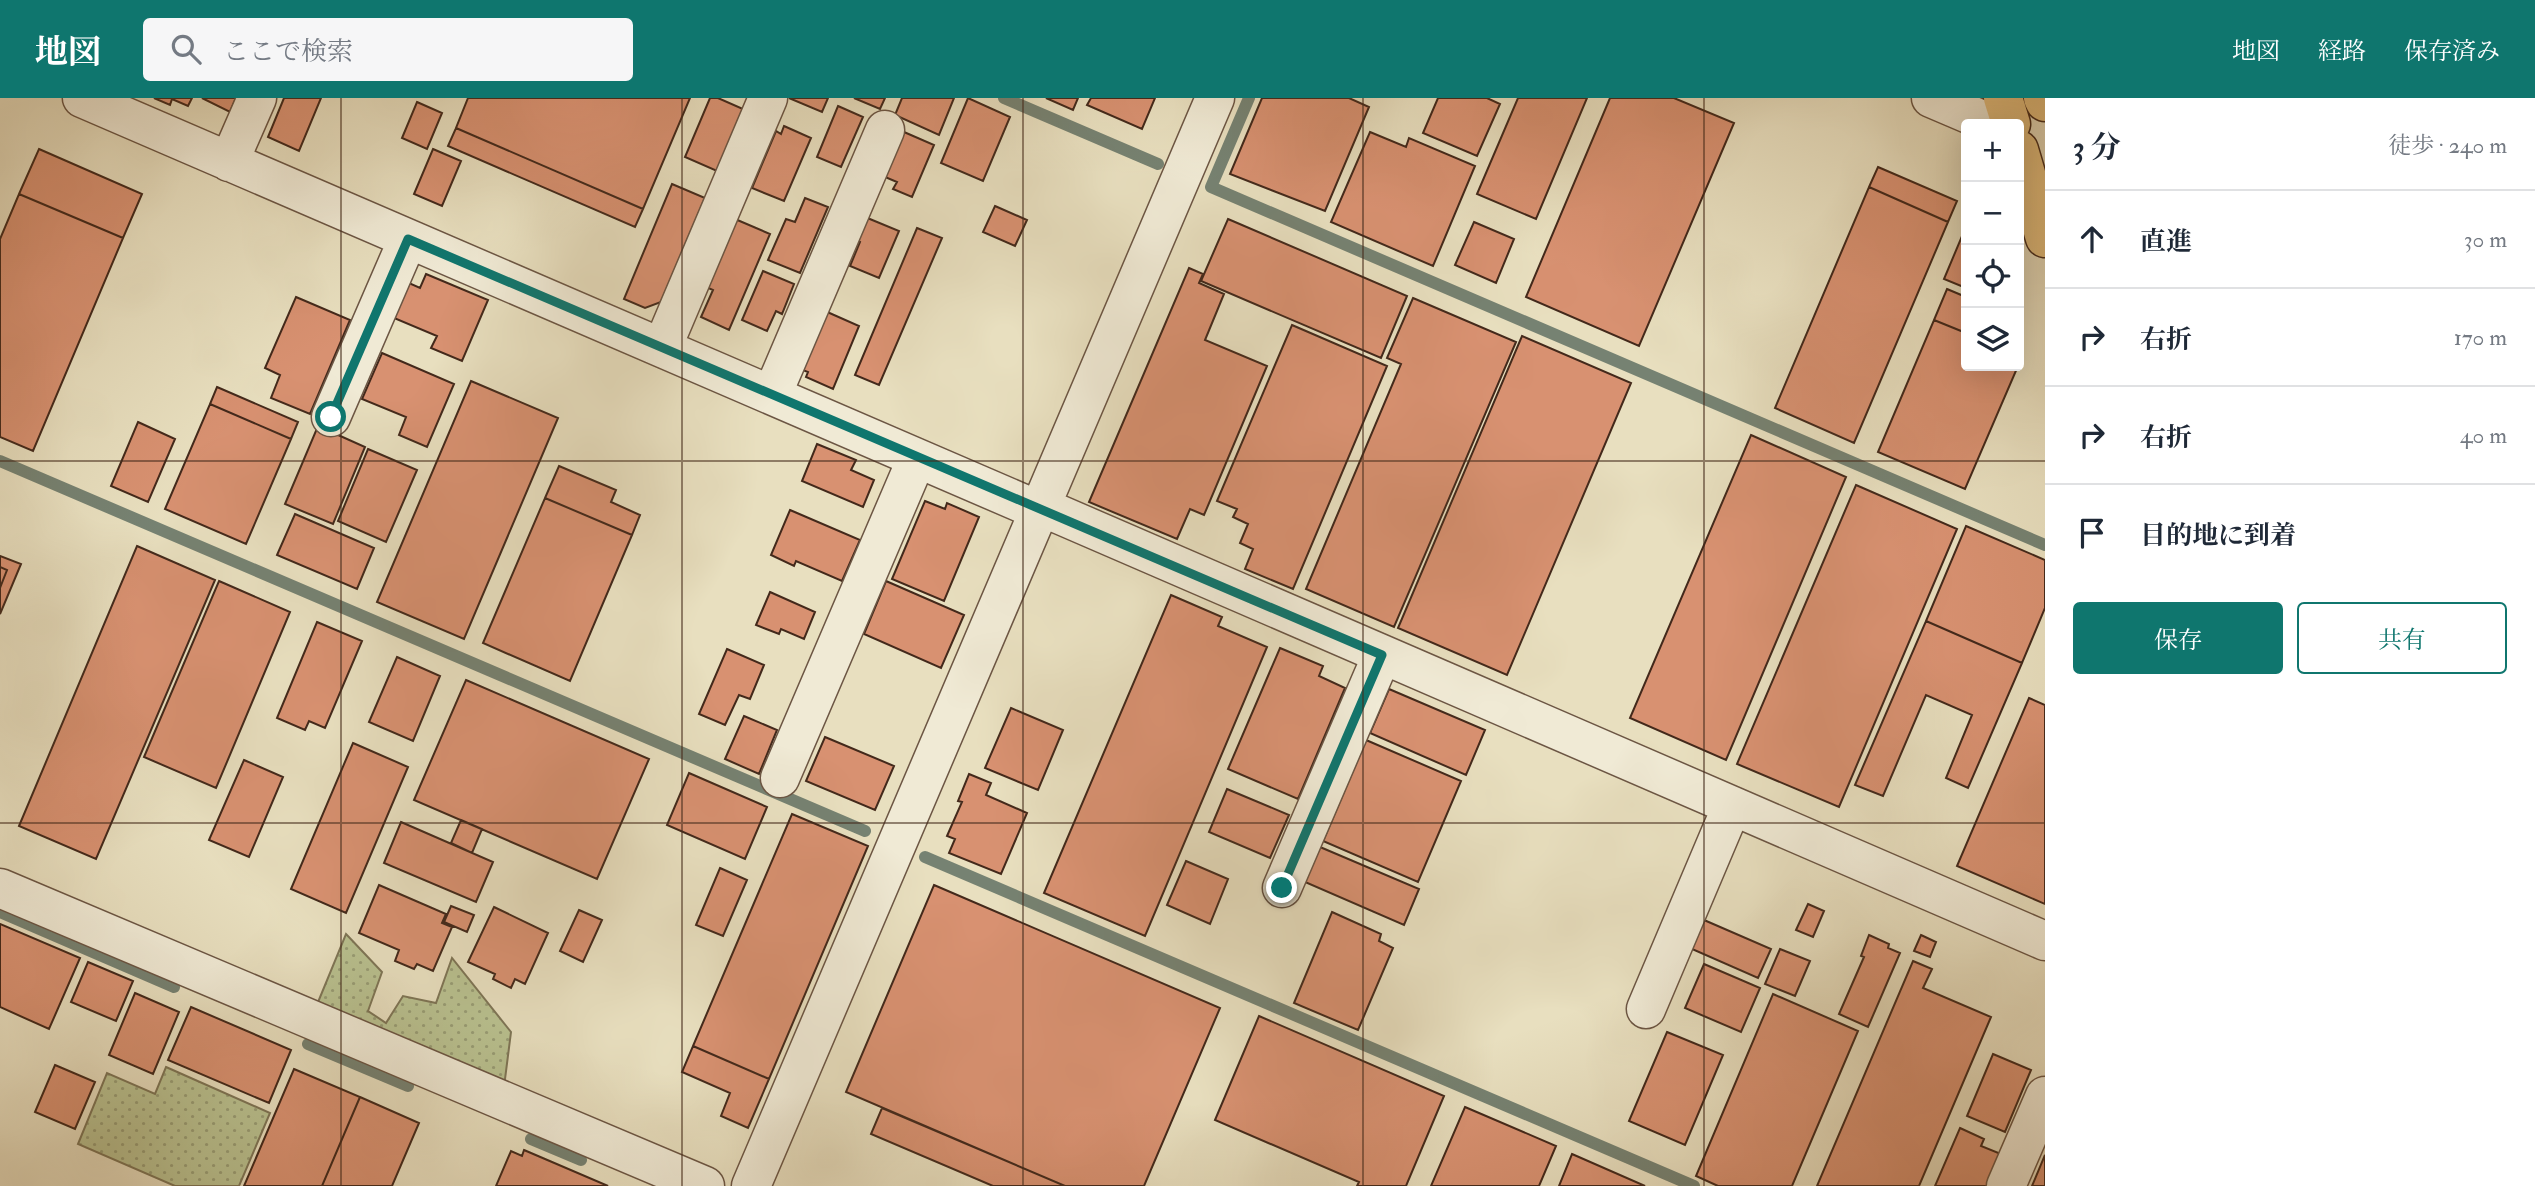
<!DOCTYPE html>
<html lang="ja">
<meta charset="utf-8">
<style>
body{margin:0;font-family:"IM FELL Double Pica","Noto Serif JP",serif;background:#f6f6f7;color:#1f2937}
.controls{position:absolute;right:21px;top:21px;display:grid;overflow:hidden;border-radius:7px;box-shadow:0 7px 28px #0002}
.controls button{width:63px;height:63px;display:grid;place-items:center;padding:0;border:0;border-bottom:2px solid #e0e1e3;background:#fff;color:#1f2937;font:35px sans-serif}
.stop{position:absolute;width:21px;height:21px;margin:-16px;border:5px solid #0f766e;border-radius:50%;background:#fff}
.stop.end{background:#0f766e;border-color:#fff;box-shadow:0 2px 7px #0008}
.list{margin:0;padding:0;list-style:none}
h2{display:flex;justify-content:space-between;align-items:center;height:91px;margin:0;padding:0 28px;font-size:30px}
h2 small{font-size:23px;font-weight:400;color:#747a83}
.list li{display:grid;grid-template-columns:46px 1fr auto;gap:21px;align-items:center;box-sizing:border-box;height:98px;padding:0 28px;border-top:2px solid #e0e1e3}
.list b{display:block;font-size:26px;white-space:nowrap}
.list em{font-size:23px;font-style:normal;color:#747a83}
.actions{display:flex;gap:14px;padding:21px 28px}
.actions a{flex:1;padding:16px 0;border:2px solid #0f766e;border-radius:7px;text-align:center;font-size:24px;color:#0f766e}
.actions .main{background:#0f766e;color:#fff}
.icon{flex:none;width:38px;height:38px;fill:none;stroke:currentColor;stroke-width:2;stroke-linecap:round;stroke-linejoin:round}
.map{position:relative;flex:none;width:2045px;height:1088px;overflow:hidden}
header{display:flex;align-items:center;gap:42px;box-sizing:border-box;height:98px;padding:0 35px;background:#0f766e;color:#fff}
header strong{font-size:33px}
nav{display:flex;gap:38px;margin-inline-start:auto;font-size:24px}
.search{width:490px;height:63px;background:#f6f6f7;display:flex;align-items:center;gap:18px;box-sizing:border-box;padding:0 24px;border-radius:7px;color:#747a83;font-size:26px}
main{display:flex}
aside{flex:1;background:#fff}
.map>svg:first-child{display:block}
.grass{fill:url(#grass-dots);stroke:#7e7556;stroke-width:2}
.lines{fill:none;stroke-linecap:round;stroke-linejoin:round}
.stream{stroke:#768272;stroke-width:12}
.building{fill:#d89171;stroke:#43291b;stroke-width:2}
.minor-casing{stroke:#6c5644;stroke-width:41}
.major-casing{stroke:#43291b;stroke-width:41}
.minor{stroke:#f0ead5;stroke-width:38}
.major{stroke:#e4c080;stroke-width:38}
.route{stroke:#0f766e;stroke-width:9}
.grid{fill:none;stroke:#43291b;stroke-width:2;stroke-opacity:0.55}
</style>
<header>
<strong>地図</strong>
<div class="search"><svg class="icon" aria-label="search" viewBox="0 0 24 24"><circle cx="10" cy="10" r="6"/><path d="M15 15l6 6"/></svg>ここで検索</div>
<nav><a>地図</a><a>経路</a><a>保存済み</a></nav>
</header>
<main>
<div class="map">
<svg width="2045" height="1088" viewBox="0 0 2045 1088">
<defs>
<pattern id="grass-dots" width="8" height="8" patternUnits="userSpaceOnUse" patternTransform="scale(1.75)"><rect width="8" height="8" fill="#b9c190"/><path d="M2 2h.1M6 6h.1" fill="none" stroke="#989d75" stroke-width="1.8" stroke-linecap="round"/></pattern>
</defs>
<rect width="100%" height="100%" fill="#e8dfbf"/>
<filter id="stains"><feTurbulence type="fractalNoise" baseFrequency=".00286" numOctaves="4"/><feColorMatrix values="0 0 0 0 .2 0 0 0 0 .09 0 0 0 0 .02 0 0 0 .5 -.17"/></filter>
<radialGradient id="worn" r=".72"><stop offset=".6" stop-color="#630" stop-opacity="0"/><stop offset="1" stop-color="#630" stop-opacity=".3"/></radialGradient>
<path class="grass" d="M346 836 382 874 368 913 386 925 403 898 436 905 452 860 511 934 504 989 316 909Z
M166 969 270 1015 239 1088H175L78 1046 107 975 155 996Z"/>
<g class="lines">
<path class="stream" d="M1004 0 1158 66
M1249 0 1211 89 2045 447
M0 363 865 733
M925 759 1694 1088
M0 814 174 889
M308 946 408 988
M531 1041 581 1062"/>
</g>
<path class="building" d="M154 0H192L188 8 172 1 170 7Z
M202 0H236L230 14Z
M284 0H321L299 53 268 39Z
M468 0H690L643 111 456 30Z
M710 0H718L743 11 717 73 685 59Z
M789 0H828L822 14Z
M854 0H885L880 11Z
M902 0H954L939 37 895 17Z
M968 0 1010 19 983 83 941 65Z
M1046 0H1078L1073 12Z
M1091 0H1155L1142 31 1087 7Z
M1262 0H1349L1369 9 1325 113 1230 76Z
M1438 0H1487L1500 6 1477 58 1423 35Z
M1518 0H1587L1536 121 1477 96Z
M1610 0H1674L1734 25 1639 248 1526 199Z
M417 4 442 15 427 51 402 40Z
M838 8 863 19 841 69 817 59Z
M784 28 811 40 784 103 752 90 776 33 781 36Z
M456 30 643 111 635 129 448 48Z
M904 34 934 47 912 99 893 91 897 84 885 79Z
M1370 34 1406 49 1409 40 1475 68 1433 168 1331 124Z
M39 51 142 96 123 140 19 96Z
M433 51 461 63 442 108 414 96Z
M1878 69 1957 103 1948 124 1869 89Z
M672 86 705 100 661 204 645 210 624 201Z
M1869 89 1948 124 1854 345 1775 310Z
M19 96 123 140 33 353 0 339V141Z
M805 100 828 109 800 175 768 162 786 121 795 124Z
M995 108 1027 122 1015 148 983 134Z
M865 119 899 133 879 180 850 168 860 144 855 141Z
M735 121 770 136 729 232 701 219 713 192 706 189Z
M1228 121 1407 198 1381 260 1201 183Z
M1474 124 1514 141 1496 185 1455 167Z
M917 130 942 140 879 287 855 277Z
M1965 131 1966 132V190L1944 181Z
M1189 170 1203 176 1199 185 1224 196 1205 242 1267 268 1204 417 1190 411 1177 441 1089 404Z
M763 173 794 186 782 216 776 213 767 233 742 222Z
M426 176 488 202 462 263 431 250 437 238 394 220 409 185 420 190Z
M1947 191 1966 199V235L1934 222Z
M296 199 350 222 310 316 271 300 280 277 265 270Z
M1413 200 1516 244 1394 529 1306 491 1401 266 1387 260Z
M825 213 859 228 833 291 806 279 808 274 800 271Z
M1934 222 1966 235V268H2018L1965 391 1878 354Z
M1292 227 1387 268 1293 491 1245 471 1253 451 1240 445 1248 426 1233 419 1237 411 1217 403Z
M1522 238 1631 285 1507 577 1398 530Z
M382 255 454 286 427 349 399 337 406 319 362 301Z
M471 283 558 320 464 541 377 504Z
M217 289 298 324 291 341 210 306Z
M210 306 291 341 246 446 165 411Z
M138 324 175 341 148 404 111 388Z
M318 328 365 349 333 426 285 406Z
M1751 337 1846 379 1726 662 1630 620Z
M817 346 856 362 851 372 874 382 863 409 802 383Z
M368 351 417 372 386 444 338 423Z
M559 368 616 392 611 404 640 417 632 437 545 400Z
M1856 387 1957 431 1839 709 1737 666Z
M545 400 632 437 570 583 483 545Z
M925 403 945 411 947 405 979 419 944 503 892 481Z
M790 412 860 442 842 483 796 463 794 468 771 457Z
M295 416 374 450 357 491 277 457Z
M1966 428 2045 462V510L2022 565 1926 523Z
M137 448 215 482 96 761 19 728Z
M0 458 21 466 0 516V490L7 472 0 469Z
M0 469 7 472 0 490Z
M219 483 290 514 216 690 144 659Z
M886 483 964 517 941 570 864 536Z
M770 494 815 514 804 541 781 531 779 536 756 527Z
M1171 497 1222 519 1218 528 1267 549 1145 838 1044 795Z
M1926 523 2022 565 1968 690 1946 680 1972 617 1926 597 1883 698 1855 687Z
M317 524 362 543 325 630 309 623 305 632 277 620Z
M1280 550 1323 568 1319 578 1345 590 1298 701 1228 671Z
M727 551 764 567 750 601 739 597 725 627 699 616Z
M397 559 440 578 413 643 369 624Z
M466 582 649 661 597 781 414 702Z
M1389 591 1485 632 1466 677 1370 635Z
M2029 600 2045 607V806L1957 768Z
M1011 610 1063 632 1038 692 985 670Z
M744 618 777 632 759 676 725 661Z
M825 639 894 668 875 712 806 683Z
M1366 642 1461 683 1418 784 1323 743Z
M353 645 408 669 346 815 291 791Z
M244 662 283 679 249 759 209 742Z
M689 675 767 709 745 761 667 727Z
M969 676 991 685 986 697 1027 715 1001 776 949 755 955 741 947 738 962 704 958 703Z
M1227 691 1289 717 1270 760 1209 734Z
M792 716 868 748 769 981 693 948Z
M461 722 482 731 472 755 451 745Z
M401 724 493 764 476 804 384 765Z
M1320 749 1419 791 1404 827 1305 784Z
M1186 763 1228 781 1210 826 1167 807Z
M720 770 747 782 723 838 696 827Z
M379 787 446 816 442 825 452 829 433 873 417 866 414 871 395 863 399 852 359 835Z
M934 787 1220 910 1144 1088H1065L846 994Z
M1808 806 1824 813 1813 839 1796 832Z
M451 808 474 817 467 834 444 824Z
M494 809 548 835 525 886 515 881 511 890 493 881 495 876 468 864Z
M579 812 602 822 583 864 560 853Z
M1332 814 1381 836 1379 843 1393 850 1358 932 1294 905Z
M1704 822 1771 851 1758 880 1692 851Z
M0 826 80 860 49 931 0 909Z
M1869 837 1889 846 1888 850 1900 855 1868 929 1839 916 1864 859 1861 858Z
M1921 837 1936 844 1930 859 1914 853Z
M1780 851 1810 863 1795 898 1765 886Z
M1913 863 1932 871 1923 890 1991 919 1919 1088H1817Z
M88 864 133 883 116 923 71 904Z
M1704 866 1760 890 1741 934 1685 910Z
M135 895 179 914 153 976 109 957Z
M1773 896 1858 933 1792 1088H1718L1696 1078Z
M191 909 291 952 269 1005 168 962Z
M1259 918 1444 998 1406 1088H1357L1359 1084 1215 1022Z
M1667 934 1723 957 1685 1047 1629 1023Z
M693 948 769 981 748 1030 721 1018 730 995 682 974Z
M1993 956 2031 972 2005 1034 1967 1018Z
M55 967 95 984 75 1031 35 1014Z
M294 971 360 999 322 1088H244Z
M360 999 419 1025 392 1088H322Z
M1465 1009 1556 1048 1539 1088H1431Z
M882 1010 1065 1088H993L871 1036Z
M1960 1030 1984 1041 1981 1048 2001 1056 1987 1088H1935Z
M524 1052 608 1088H496L511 1053 522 1058Z
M1572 1056 1645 1088H1559Z
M2045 1057V1088H2032Z"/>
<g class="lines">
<g class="minor-casing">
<path id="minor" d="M82 0 1040 413
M1931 0 1992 26
M229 64 257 0
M662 250 768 0
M772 297 885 32
M331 319 408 141
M1042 409 2045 843
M780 680 917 360
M0 790 705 1088
M1282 790 1382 557
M1646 911 1732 708
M751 1088 1215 0
M2006 1088 2045 998"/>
</g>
<g class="major-casing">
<path id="major" d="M2003 0 2011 26
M2043 0 2045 4
M2019 52 2045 140"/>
</g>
<use href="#minor" class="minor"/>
<use href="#major" class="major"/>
</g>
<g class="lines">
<path class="route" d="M331 319 408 141 1382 557 1282 790"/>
</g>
<path class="grid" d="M341 0V1088M682 0V1088M1023 0V1088M1363 0V1088M1704 0V1088M0 363H2045M0 725H2045"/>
<rect width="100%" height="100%" filter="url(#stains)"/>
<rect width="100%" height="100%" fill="url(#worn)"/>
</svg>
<div class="controls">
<button>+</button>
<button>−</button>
<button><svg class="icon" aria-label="locate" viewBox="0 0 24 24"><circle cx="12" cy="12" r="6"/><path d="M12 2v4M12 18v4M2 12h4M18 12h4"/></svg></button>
<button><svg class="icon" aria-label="layers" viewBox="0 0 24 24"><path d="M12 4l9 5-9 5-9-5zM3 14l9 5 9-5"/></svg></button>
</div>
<div class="stop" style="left:331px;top:319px"></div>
<div class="stop end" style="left:1282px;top:790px"></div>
</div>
<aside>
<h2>3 分<small>徒歩 · 240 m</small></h2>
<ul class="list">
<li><svg class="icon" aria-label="ahead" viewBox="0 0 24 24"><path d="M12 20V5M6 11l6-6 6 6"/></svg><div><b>直進</b></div><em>30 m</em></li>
<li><svg class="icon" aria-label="right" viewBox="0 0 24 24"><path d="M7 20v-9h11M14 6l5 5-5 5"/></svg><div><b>右折</b></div><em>170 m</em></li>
<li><svg class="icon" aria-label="right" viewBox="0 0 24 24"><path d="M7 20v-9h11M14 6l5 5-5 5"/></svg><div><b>右折</b></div><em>40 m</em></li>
<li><svg class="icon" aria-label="arrive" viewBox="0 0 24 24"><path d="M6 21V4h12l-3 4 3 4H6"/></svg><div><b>目的地に到着</b></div></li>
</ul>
<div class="actions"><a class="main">保存</a><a>共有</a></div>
</aside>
</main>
